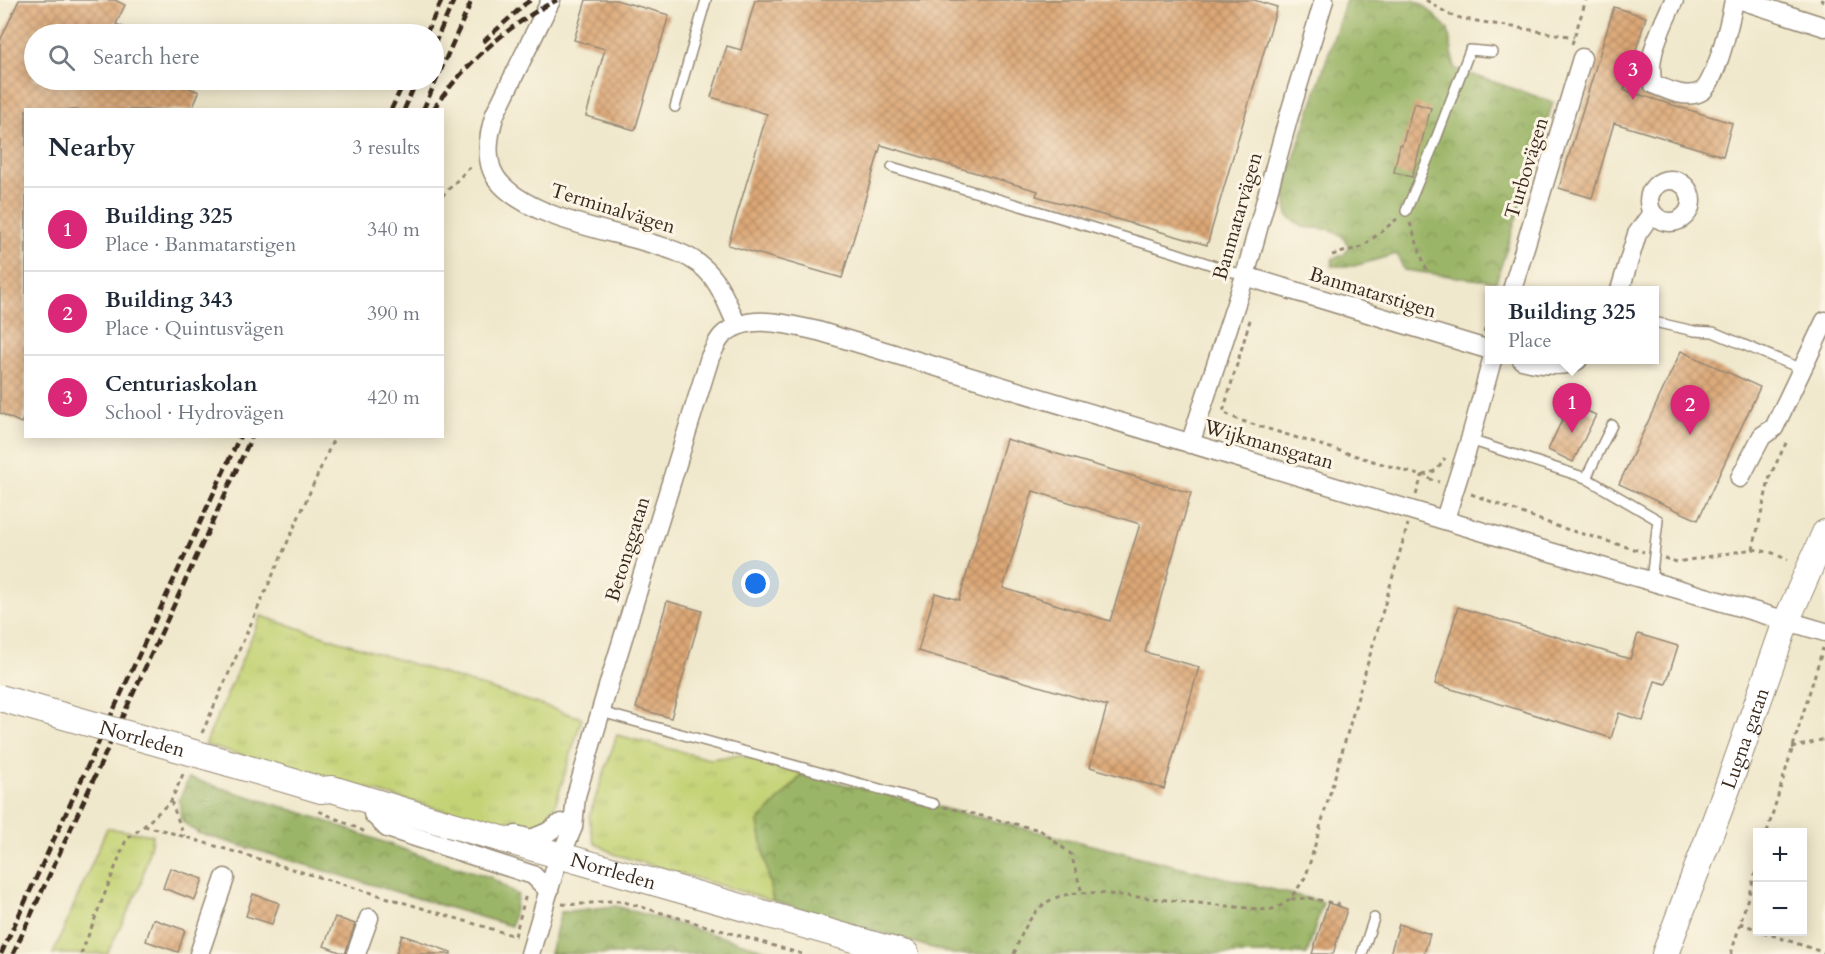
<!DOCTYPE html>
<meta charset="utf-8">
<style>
body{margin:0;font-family:Cardo,serif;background:#f2f2f3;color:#1f2937}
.controls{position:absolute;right:18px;bottom:18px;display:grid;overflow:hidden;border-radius:0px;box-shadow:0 3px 15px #0003}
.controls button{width:54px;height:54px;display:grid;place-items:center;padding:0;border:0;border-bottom:2px solid #e0e1e3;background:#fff;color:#1f2937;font:30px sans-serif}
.you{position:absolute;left:756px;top:584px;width:21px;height:21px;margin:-15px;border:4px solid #fff;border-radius:50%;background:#1a73e8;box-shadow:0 0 0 9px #1a73e833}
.badge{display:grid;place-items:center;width:39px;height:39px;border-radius:50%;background:#db2777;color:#fff;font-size:20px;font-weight:700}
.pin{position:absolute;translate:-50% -50px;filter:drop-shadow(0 2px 3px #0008)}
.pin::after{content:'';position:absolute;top:32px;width:21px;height:18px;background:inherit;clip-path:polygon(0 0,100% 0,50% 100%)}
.popup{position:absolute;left:1485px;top:286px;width:174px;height:78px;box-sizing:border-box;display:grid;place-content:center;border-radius:0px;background:#fff;filter:drop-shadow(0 2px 4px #0005);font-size:20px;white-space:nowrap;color:#747a83}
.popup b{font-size:22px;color:#1f2937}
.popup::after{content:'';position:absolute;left:50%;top:100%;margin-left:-12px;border:12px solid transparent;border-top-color:#fff}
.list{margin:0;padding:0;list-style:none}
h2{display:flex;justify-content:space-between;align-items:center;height:78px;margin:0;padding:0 24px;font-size:26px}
h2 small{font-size:20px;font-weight:400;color:#747a83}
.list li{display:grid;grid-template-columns:39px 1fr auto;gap:18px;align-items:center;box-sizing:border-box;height:84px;padding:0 24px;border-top:2px solid #e0e1e3}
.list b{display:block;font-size:22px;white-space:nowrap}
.list p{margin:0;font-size:20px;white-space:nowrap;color:#747a83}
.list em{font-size:20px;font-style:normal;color:#747a83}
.icon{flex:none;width:33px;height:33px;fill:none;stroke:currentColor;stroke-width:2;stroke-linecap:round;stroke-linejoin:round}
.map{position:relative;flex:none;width:1825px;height:954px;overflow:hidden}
.search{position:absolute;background:#fff;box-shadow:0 3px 15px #0003;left:24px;top:24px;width:420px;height:66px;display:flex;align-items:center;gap:15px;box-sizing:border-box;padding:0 21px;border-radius:33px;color:#747a83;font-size:22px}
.panel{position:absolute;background:#fff;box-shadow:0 3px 15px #0003;left:24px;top:108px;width:420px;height:330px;border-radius:0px}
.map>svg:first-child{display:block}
.grass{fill:url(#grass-tufts);stroke:#807e4a;stroke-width:1.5}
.forest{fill:url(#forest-crowns);stroke:#6b7042;stroke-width:1.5}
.building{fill:url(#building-cross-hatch);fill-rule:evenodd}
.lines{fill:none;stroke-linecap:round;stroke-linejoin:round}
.lane-casing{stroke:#968975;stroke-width:12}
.street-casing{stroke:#968975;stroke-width:21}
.secondary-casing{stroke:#968975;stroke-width:28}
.path{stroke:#968975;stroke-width:3;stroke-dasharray:4.5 4.5;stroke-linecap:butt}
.lane{stroke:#fff;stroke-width:9}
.street{stroke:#fff;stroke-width:18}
.secondary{stroke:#fff;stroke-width:26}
.rail{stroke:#3b2a1e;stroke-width:4.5;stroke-dasharray:9 4.5;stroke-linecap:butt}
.secondary-bridge-casing{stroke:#968975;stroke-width:28;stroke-linecap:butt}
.secondary-bridge{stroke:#fff;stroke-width:26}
.labels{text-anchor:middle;stroke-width:6;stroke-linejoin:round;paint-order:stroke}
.street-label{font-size:20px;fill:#3b2a1e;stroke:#fcf5e5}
</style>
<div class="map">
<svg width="1825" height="954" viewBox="0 0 1825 954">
<defs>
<pattern id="grass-tufts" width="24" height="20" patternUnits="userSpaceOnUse" patternTransform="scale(1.5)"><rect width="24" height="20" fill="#c4d376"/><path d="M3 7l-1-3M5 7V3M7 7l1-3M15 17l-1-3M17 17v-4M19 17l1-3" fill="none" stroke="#a9b566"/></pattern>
<pattern id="forest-crowns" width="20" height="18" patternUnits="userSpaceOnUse" patternTransform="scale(1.5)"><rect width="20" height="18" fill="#9bb567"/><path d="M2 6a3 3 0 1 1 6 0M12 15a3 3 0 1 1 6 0" fill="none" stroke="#809354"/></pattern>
<pattern id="building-cross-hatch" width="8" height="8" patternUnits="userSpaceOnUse" patternTransform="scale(1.5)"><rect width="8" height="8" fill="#dca776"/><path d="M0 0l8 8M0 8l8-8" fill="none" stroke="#b48860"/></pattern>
</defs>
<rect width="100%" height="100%" fill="#fcf5e5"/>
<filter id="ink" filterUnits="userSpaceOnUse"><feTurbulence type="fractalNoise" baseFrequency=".0167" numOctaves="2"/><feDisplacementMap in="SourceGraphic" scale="12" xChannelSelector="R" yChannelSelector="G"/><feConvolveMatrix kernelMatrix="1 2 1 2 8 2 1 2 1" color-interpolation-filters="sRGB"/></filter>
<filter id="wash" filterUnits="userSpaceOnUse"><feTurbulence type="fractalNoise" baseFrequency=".008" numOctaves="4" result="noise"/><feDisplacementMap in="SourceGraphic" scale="24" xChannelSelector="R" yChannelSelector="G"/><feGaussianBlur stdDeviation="1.35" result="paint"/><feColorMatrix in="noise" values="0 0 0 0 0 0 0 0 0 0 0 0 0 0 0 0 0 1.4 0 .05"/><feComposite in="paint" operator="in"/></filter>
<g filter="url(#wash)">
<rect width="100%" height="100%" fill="#f0e8cc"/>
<path class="grass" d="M261 616 582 718 555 806 538 826 509 828 205 745Z
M617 735 709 759 740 755 803 774 758 822 773 901 614 854 594 842 589 817Z
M107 828 153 835 140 887 107 954H53Z"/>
<path class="forest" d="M1346 0H1414L1426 7 1448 29 1455 69 1553 102 1496 282 1404 270 1397 254 1354 266H1331L1333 258 1344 255 1349 246 1341 235 1329 229 1302 227 1287 215 1285 186Z
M803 774 1323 902 1307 954H953L773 901 758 822Z
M189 778 306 814 419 855 490 877 518 895 511 926 198 833 182 821 179 800Z
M616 906 780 954H550L561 912Z"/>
<g id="blocks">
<path class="building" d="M19 0H115L125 5 116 24 139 34H34V80H193L189 88 199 92 192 110H26V412L21 423 0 413V41Z
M586 0H616L669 15 635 130 586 116 605 49 574 40Z
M755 0H1254L1277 7 1207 245 1036 196 1038 191 881 145 842 278 728 245 767 114 711 97 727 46 741 50Z
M1614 7 1646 17 1624 90 1732 123 1723 156 1614 123 1592 198 1559 188Z
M1414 103 1431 108 1412 177 1394 172 1400 144 1402 145Z
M1681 351 1760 387 1698 520 1619 484Z
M1570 403 1596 415 1573 462 1548 450Z
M1006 439 1191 493 1145 652 1199 667 1164 789 1090 767 1107 706 918 651 935 593 959 600ZM1033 491 1140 524 1110 621 1003 588Z
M667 601 702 611 671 718 636 708Z
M1458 607 1630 659 1638 634 1678 646 1666 684 1655 681 1643 721 1619 713 1611 738 1435 684Z
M170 868 203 879 195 900 163 888Z
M253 894 279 903 272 924 246 916Z
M1328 903 1347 909 1333 954H1312Z
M335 917 355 924 345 954 324 946Z
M153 919 185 930 178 952 146 941Z
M1399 924 1430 934 1424 954H1390Z
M402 935 451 952V954H396Z"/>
</g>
</g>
<g filter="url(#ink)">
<use href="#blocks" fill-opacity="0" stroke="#968975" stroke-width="1.5"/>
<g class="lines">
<g class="lane-casing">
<path id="lane" d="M675 107 706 0
M892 167 1173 252 1245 276
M1406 211 1434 144 1470 50 1492 52
M1654 322 1694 331 1713 332 1802 369
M1470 440 1586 478 1612 425
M1586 478 1658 520 1651 581
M601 712 934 804
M1362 954 1374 918"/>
</g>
<g class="street-casing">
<path id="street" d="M551 0 495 114C488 136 483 166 501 184 534 219 608 230 653 244 669 249 685 253 699 264 719 278 727 304 737 325
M1674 0C1663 25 1645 57 1653 84 1667 90 1688 100 1702 91 1716 83 1731 17 1734 0
M1741 0 1825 27
M1649 201a21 21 0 1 1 42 0a21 21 0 1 1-42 0Z
M1245 276 1490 350
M1512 290 1582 58
M1620 290 1637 234 1652 213
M1522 360C1538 364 1563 369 1578 360
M1190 444 1245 276 1288 119 1324 0
M1740 478 1762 436 1774 428 1825 321
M1445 519 1470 440 1492 360
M373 814 387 828 533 875 549 891
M516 835 531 839 548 832 561 823
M199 954 225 878
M356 954 369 918
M530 954 555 869 573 827 576 796 610 680 710 357C714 350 717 341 722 336 747 311 789 325 818 331L1530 546 1825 632"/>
</g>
<g class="secondary-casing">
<g id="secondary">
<path id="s1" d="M229 763 321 790 332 789 414 814 906 954"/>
<path id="s2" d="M1665 954 1727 789 1786 622 1825 533"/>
</g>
</g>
<path class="path" d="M1426 0 1450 15 1464 19 1574 37
M1820 0 1825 1
M1572 44 1586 0
M442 196 468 169 473 166
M1410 223 1427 272
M1332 255 1362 247 1397 219
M1250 320 1223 412 1239 420 1422 476 1437 470 1445 458
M1484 332 1490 313
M1471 494 1559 527 1644 552
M1416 495 1422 476 1439 482
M1753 549 1773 553 1788 560
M1664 558 1677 562 1753 549 1770 476 1788 439
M202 733 335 436
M1792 748 1825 739
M171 801 184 836
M944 807 1040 830 1071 854 1082 893
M319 811 368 833
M144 826 162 830 515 936 526 894
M1767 832 1823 648
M1291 899 1309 898 1342 905
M562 904C583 906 601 900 621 901L802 954
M1740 923 1758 930
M1763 932 1825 953
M81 954 126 840 144 826 171 801 184 772
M1014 954C1031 907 1047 890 1099 893L1267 910C1288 907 1295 892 1306 876L1408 524
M1731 954 1758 864"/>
<use href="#lane" class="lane"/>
<use href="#street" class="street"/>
<use href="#secondary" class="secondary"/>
<path class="rail" d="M426 34 442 0
M483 42 525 4 531 0
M434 45 454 0
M391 110 405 80
M404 110 417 80
M423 110 472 0
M433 110C462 66 510 23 557 0
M1 954 240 436
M13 954 252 436"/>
<g class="secondary-bridge-casing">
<g id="secondary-bridge">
<path id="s3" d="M0 698 229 763"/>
</g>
</g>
<use href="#secondary-bridge" class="secondary-bridge"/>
</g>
</g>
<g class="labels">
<g class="street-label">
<text transform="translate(1526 168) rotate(-73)" y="7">Turbovägen</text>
<text transform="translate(613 208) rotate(17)" y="7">Terminalvägen</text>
<text transform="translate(1237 216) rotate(-74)" y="7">Banmatarvägen</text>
<text transform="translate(1373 292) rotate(17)" y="7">Banmatarstigen</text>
<text transform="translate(1269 444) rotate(16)" y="7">Wijkmansgatan</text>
<text transform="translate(627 549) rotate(-73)" y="7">Betonggatan</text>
<text dy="7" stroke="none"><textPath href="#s3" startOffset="148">Norrleden</textPath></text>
<text dy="7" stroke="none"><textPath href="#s2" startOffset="230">Lugna gatan</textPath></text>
<text dy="7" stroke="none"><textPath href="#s1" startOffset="400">Norrleden</textPath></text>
</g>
</g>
</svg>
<div class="controls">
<button>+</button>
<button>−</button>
</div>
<div class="you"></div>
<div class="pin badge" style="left:1572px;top:433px">1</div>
<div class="popup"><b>Building 325</b>Place</div>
<div class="pin badge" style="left:1690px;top:435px">2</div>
<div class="pin badge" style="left:1633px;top:100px">3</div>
<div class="search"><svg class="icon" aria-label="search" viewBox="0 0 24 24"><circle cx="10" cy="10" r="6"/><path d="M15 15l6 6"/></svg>Search here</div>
<section class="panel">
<h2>Nearby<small>3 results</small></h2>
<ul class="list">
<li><span class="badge">1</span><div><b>Building 325</b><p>Place · Banmatarstigen</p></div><em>340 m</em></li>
<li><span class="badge">2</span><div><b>Building 343</b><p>Place · Quintusvägen</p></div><em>390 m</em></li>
<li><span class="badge">3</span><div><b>Centuriaskolan</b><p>School · Hydrovägen</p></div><em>420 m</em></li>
</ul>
</section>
</div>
